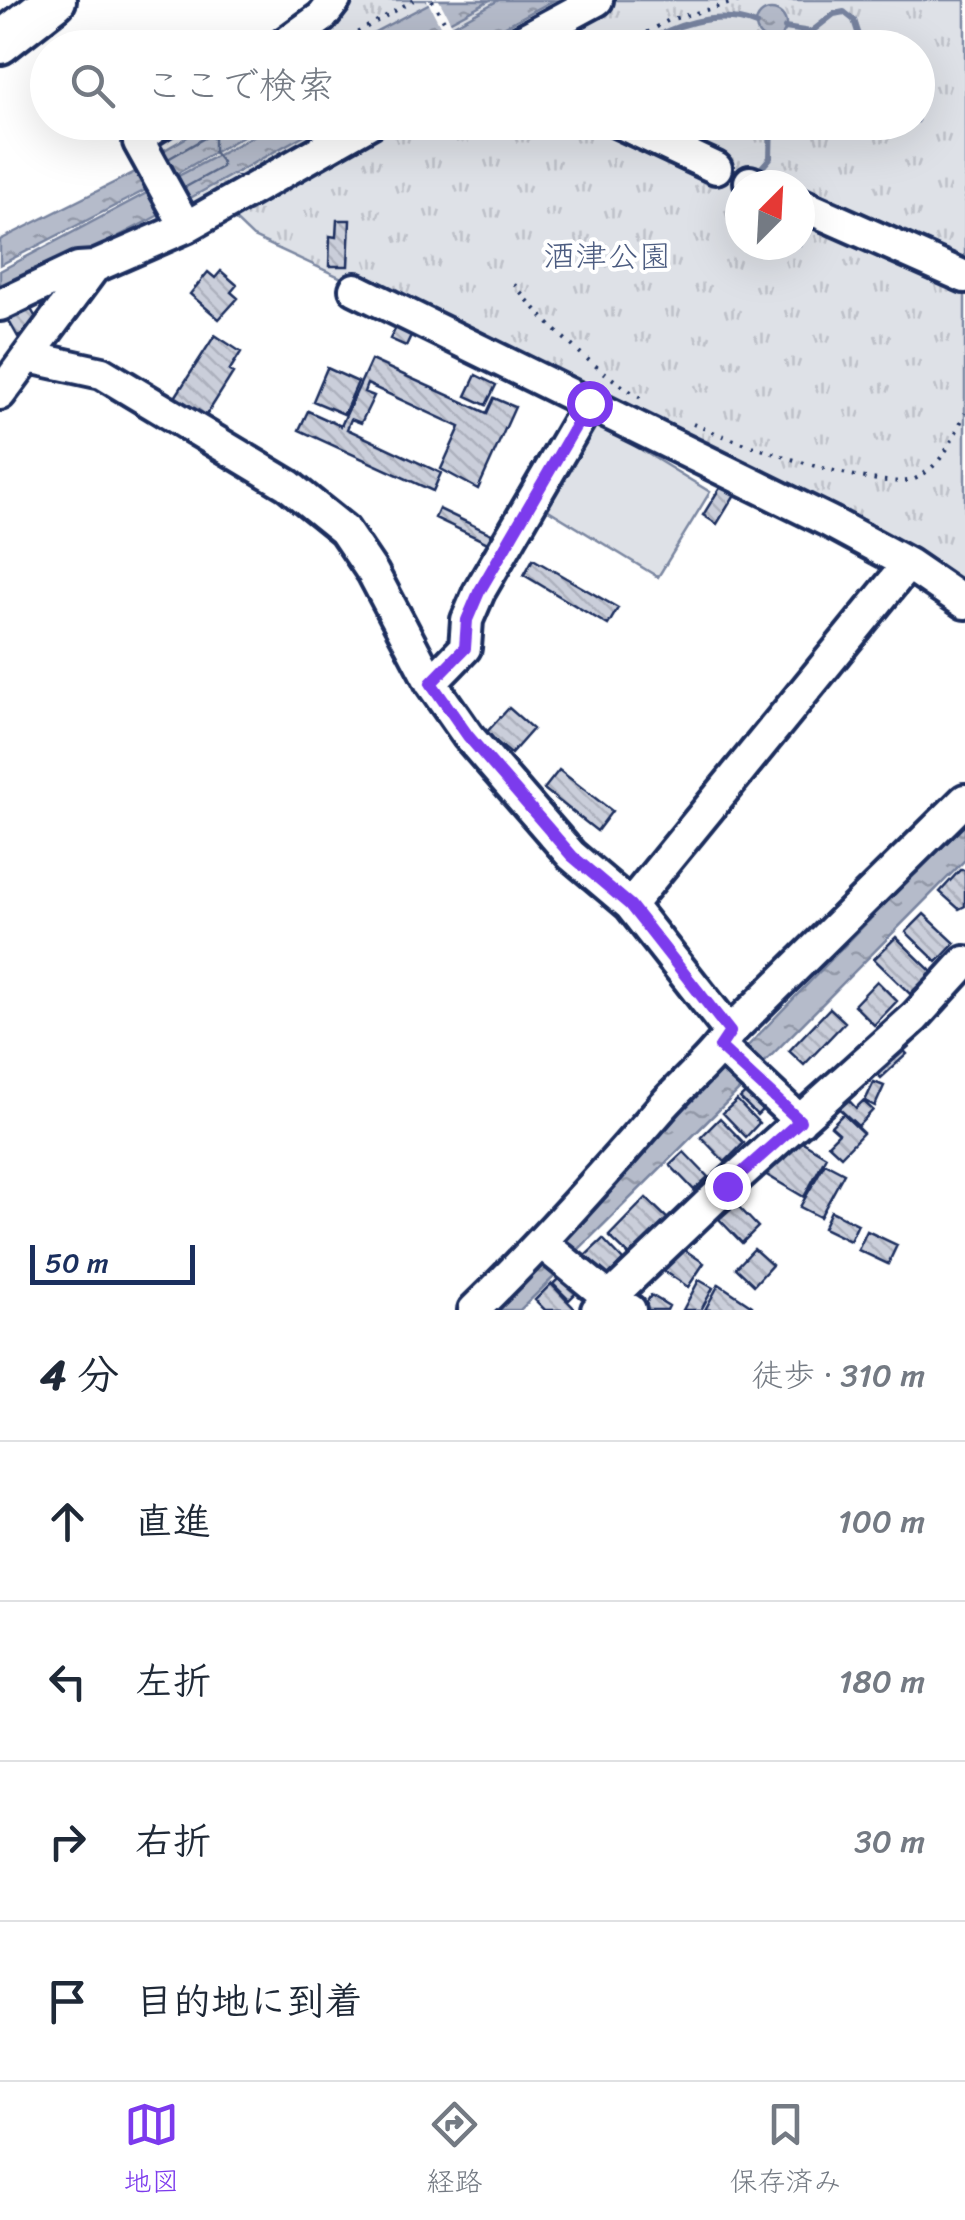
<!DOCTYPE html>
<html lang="ja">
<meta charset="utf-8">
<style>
body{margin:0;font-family:Sriracha,"Klee One",sans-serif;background:#f6f6f7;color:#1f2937}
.compass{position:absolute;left:725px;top:170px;width:90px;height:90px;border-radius:50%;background:#fff;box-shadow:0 10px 40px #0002;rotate:24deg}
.scale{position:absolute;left:30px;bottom:25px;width:165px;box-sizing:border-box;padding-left:10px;border:5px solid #1b2f5e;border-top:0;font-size:28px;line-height:35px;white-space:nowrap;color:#1b2f5e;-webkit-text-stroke:8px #fff;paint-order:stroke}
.stop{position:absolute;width:30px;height:30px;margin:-22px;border:8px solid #7c3aed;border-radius:50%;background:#fff}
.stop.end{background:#7c3aed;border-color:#fff;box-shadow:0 2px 10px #0008}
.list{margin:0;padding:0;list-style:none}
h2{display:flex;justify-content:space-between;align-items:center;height:130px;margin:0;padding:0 40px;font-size:42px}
h2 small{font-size:32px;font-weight:400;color:#747a83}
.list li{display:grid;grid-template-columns:65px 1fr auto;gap:30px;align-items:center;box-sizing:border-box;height:160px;padding:0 40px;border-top:2px solid #e0e1e3}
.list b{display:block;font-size:38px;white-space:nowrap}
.list em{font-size:32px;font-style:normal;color:#747a83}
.icon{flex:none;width:55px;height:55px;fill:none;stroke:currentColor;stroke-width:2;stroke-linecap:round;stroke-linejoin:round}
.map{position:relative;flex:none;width:965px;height:1310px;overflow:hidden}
.search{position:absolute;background:#fff;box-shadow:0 10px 40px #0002;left:30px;right:30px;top:30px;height:110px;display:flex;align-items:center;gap:25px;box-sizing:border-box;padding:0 35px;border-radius:55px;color:#747a83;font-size:38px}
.sheet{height:770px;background:#fff}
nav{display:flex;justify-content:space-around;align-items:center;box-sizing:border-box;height:140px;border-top:2px solid #e0e1e3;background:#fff;font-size:28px;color:#747a83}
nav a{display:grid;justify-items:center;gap:5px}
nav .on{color:#7c3aed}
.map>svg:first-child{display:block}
.park{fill:url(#park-tufts);stroke:#7c88a2;stroke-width:2.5;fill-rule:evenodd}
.pitch{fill:#dee1e7;stroke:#7c88a2;stroke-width:2.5}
.water{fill:url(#water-ripples);stroke:#77839f;stroke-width:2.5}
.pier{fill:#fff}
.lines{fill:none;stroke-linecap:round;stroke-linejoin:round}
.shore{stroke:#596789;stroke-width:2.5}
.stream{stroke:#77839f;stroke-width:6}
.building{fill:url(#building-back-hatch);stroke:#1b2f5e;stroke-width:2.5}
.minor-casing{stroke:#1b2f5e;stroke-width:38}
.major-casing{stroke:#1b2f5e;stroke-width:48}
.path{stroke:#1b2f5e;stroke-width:4;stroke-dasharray:2.5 8;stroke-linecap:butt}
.minor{stroke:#fff;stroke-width:30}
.major{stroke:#fff;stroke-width:40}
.route{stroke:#7c3aed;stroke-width:12}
.labels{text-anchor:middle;stroke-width:8;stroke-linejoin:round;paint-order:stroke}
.park-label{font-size:32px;fill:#4c5c80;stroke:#fff}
</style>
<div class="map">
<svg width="965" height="1310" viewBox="0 0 965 1310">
<defs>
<pattern id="park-tufts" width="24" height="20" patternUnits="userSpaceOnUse" patternTransform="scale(2.5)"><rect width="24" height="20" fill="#dee1e7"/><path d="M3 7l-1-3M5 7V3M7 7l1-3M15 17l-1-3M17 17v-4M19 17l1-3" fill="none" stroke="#bec1c9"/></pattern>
<pattern id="water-ripples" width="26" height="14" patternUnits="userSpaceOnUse" patternTransform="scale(2.5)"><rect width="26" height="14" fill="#b5bbca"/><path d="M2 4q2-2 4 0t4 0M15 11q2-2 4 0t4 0" fill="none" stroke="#9298a7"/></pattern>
<pattern id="building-back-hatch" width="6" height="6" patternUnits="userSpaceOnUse" patternTransform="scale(2.5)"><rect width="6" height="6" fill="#caceda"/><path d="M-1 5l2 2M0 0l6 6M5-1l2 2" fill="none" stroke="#adb1be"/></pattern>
</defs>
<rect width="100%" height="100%" fill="#fff"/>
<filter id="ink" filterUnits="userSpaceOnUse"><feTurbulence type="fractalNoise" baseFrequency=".01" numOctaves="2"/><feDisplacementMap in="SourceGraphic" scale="20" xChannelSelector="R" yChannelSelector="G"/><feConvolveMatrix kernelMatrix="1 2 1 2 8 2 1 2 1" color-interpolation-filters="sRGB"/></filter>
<g filter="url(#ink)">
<path class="park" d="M341 0H577L491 47 286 48Z
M609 0H965V595L394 302 253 237 230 215 384 123 918 122V48L521 47ZM740 185H800V245H740Z
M175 123H359L191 215 150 141Z"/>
<path class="pitch" d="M594 421 710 492 658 577 542 506Z"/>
<path class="water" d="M436 0H490L402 47 344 48Z
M499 0H554L466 47 412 48Z
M756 25a15 15 0 1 1 30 0a15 15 0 1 1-30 0Z
M212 123H266L169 178 0 265V240L141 169 154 156Z
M278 123H326L163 213 0 298V271Z
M965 821V860L757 1070 742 1052Z
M727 1065 748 1081 569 1259 555 1238Z
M536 1258 560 1271 520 1310H485Z"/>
<path class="pier" d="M427 0H439L464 47H451Z"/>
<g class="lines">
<path class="shore" d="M168 159 208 136 214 138V152L222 162V167L184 188"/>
<path class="stream" d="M785 28 811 32 834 14 844 12 854 20 863 48
M637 48C670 25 718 9 756 25
M769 48 772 40
M757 173 770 158 771 122"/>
</g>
<path class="building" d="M337 220H350L348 266H329L330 236 336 237Z
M221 271 237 285 231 292 238 298 219 319 190 294 208 272 215 278Z
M27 302 40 325 18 337 5 314Z
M398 324 413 331 406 346 390 339Z
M215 335 241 352 229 371 233 373 204 419 174 399Z
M371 360 487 413 494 398 515 407 478 489 441 469 460 427 367 384 364 392 374 396 361 423 351 419 347 429 441 473 433 491 299 430 308 411 341 426Z
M327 368 358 382 344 414 313 401Z
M476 375 496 385 486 405 466 396Z
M726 478 740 486 717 524 703 515Z
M439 509 498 537 494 546 435 518Z
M533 559 618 608 608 625 524 575Z
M509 708 533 729 511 754 486 733Z
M559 770 612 811 597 831 544 789Z
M960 870H965V906L959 909 940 892Z
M924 914 955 943 937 962 906 932Z
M896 937 932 972 910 994 874 959Z
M877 981 897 1001 874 1025 854 1005Z
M830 1008 845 1022 804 1065 789 1051Z
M894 1040 907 1054 881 1078 868 1064Z
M874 1082 884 1086 875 1106 865 1101Z
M756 1083 772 1100 757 1115 740 1098Z
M843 1094 856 1108 863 1101 873 1110 858 1126 833 1103Z
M737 1100 759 1123 746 1137 723 1113Z
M843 1114 863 1133 841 1156 828 1144 839 1133 831 1126Z
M720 1118 744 1143 725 1162 701 1137Z
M793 1136 826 1156 804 1197 765 1174 783 1145Z
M684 1152 708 1177 694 1190 670 1165Z
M825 1163 844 1173 820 1217 800 1207Z
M646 1198 669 1220 632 1258 609 1236Z
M736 1204 758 1227 742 1243 719 1219Z
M831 1211 858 1224 850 1241 823 1228Z
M867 1231 897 1245 888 1264 858 1250Z
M603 1239 623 1260 607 1277 586 1255Z
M676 1244 704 1263 688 1287 660 1268Z
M754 1249 772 1265 754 1285 736 1268Z
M566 1271 582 1287 569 1300 553 1284Z
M699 1280 713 1288 701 1310H683Z
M551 1284 575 1309 574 1310H545L535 1300Z
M719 1284 752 1306 750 1310H705Z
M651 1295 669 1306 667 1310H642Z"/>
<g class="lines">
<g class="minor-casing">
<path id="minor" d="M279 48 322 17 335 0
M508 48 597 0
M163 122 146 133 139 142 186 227
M618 122 716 168
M750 182 757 185
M800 204 965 277
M355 289 830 522 908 564 965 603
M0 305 78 268 94 267 186 227 371 122
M29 357 102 373 288 485 344 530 373 573 431 683 468 736 571 855 630 905 730 1032
M0 394 94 267
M431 683 465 648 467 620 479 592 589 403
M630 905 908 564
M721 1047 800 1121
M543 1244 608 1297 630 1310
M474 1310C541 1245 602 1176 663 1106 685 1081 712 1060 730 1032L965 800
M597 1310 727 1186 915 1017 965 962"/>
</g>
<g class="major-casing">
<path id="major" d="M0 43 55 0"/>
</g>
<path class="path" d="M432 0 460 48
M330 48 414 0
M620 48 669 20 743 0
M514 284C550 329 595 370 644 400
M693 424C730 440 882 494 915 479 943 465 953 439 965 413"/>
<use href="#minor" class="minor"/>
<use href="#major" class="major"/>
</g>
</g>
<g class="lines" filter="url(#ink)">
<path class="route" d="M589 403 479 592 467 620 465 648 431 683 468 736 572 856 630 905 730 1032 720 1047 800 1121 727 1186"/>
</g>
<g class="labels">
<g class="park-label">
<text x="607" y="267">酒津公園</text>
</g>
</g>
</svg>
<svg class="compass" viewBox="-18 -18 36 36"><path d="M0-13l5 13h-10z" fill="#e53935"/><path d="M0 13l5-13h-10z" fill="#747a83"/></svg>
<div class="scale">50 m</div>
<div class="stop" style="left:589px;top:403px"></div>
<div class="stop end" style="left:727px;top:1186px"></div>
<div class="search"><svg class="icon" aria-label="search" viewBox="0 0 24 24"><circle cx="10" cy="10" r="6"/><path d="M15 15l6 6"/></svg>ここで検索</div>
</div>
<section class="sheet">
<h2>4 分<small>徒歩 · 310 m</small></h2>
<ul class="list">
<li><svg class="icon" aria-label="ahead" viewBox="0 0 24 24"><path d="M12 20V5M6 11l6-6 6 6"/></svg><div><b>直進</b></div><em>100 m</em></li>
<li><svg class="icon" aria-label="left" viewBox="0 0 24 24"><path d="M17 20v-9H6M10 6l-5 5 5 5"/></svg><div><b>左折</b></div><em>180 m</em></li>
<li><svg class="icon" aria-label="right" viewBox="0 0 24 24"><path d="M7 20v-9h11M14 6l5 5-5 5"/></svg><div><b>右折</b></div><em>30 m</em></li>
<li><svg class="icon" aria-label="arrive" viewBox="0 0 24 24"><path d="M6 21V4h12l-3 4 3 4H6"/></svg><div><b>目的地に到着</b></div></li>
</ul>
</section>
<nav>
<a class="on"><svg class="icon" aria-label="map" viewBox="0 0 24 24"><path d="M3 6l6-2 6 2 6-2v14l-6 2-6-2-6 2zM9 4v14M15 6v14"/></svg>地図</a>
<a><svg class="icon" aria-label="directions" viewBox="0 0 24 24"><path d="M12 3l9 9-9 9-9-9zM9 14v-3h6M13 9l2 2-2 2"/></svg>経路</a>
<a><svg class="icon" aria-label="saved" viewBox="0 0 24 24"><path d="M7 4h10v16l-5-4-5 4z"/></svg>保存済み</a>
</nav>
